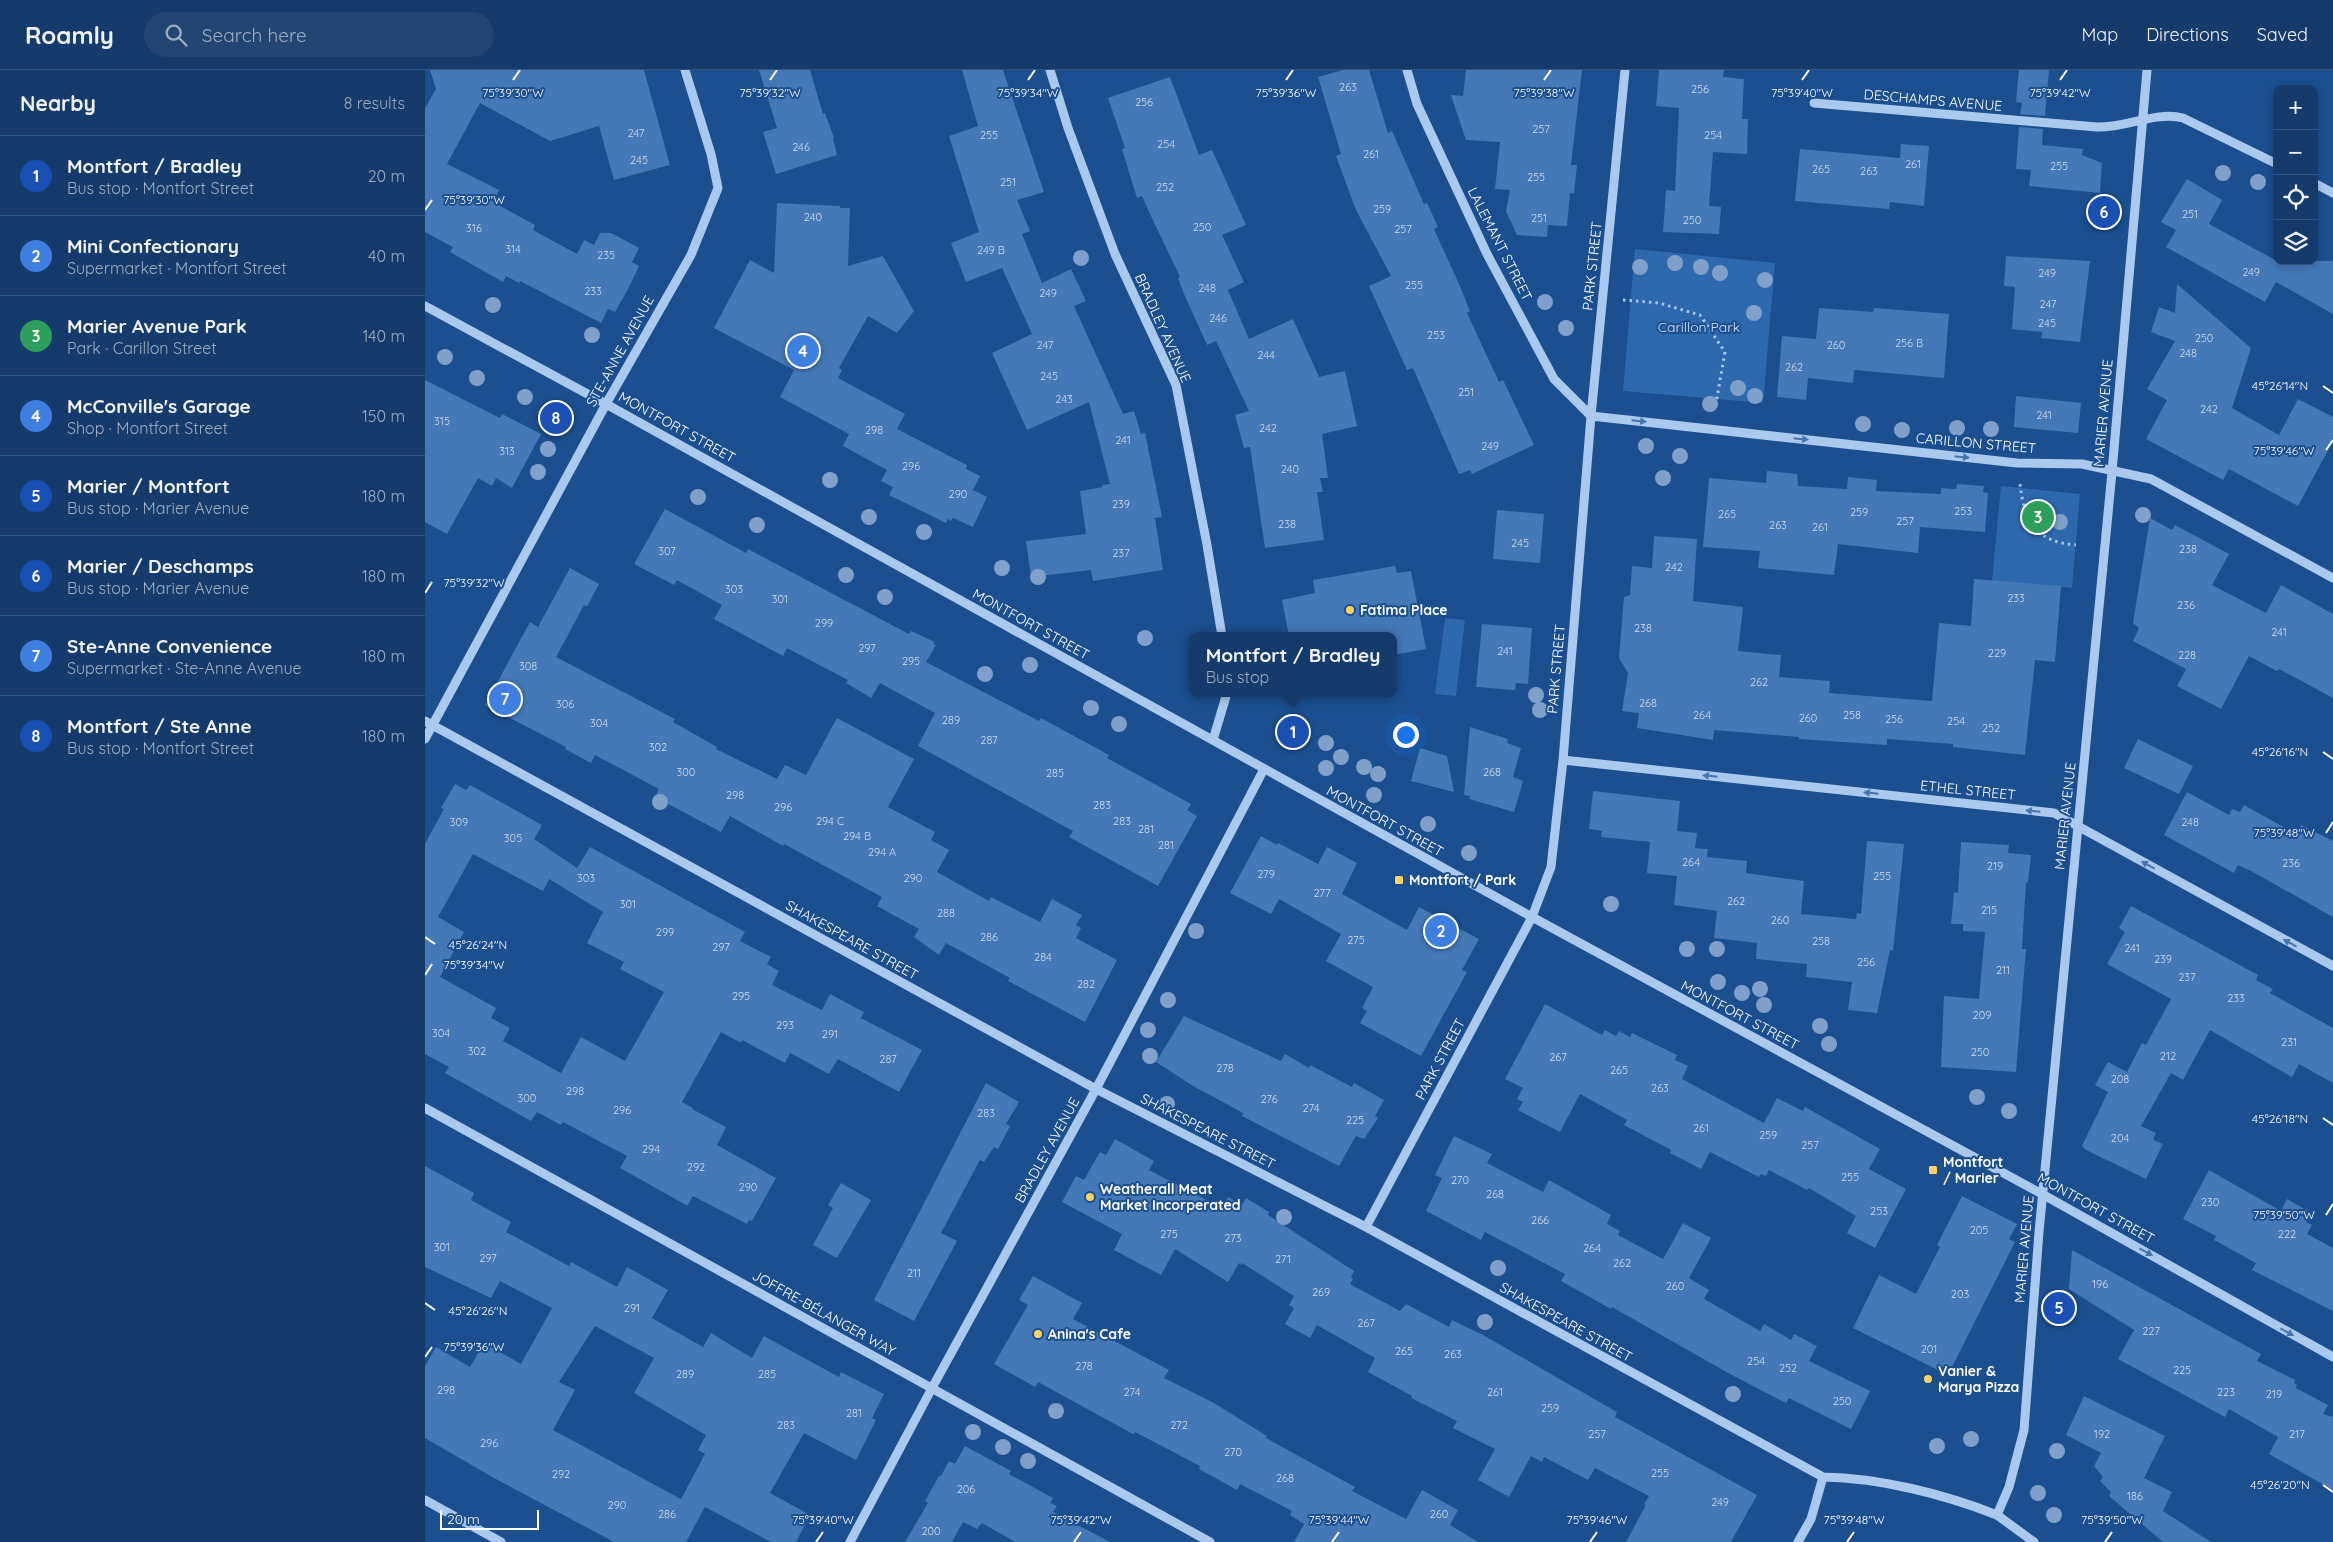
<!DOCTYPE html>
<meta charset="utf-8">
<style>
body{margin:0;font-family:Quicksand,sans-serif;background:#214673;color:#f1f3f6}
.controls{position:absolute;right:15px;top:15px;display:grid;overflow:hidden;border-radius:10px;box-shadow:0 2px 8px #0003}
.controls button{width:45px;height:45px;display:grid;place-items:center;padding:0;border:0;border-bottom:1px solid #33557e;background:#143b6b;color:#f1f3f6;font:25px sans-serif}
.scale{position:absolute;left:15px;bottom:12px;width:99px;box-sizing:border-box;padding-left:5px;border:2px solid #fff;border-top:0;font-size:14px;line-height:18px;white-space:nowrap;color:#fff;-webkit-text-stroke:4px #1b4f8f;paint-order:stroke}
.you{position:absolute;left:980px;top:664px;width:18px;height:18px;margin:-12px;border:4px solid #fff;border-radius:50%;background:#1a73e8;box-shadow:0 0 0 8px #1a73e833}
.badge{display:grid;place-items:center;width:32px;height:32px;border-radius:50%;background:#ffd166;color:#fff;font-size:16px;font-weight:700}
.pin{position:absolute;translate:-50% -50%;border:2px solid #fff;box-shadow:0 1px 5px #0006}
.popup{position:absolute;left:764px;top:562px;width:208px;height:65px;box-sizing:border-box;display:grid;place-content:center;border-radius:10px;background:#143b6b;filter:drop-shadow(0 1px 4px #0005);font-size:16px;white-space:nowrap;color:#9dadc1}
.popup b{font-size:19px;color:#f1f3f6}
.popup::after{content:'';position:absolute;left:50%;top:100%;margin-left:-10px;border:10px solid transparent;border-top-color:#143b6b}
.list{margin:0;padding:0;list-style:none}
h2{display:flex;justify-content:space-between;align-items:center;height:65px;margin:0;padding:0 20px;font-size:21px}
h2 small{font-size:16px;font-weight:400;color:#9dadc1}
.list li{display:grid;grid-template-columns:32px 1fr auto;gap:15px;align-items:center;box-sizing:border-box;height:80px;padding:0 20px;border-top:1px solid #33557e}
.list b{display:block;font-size:19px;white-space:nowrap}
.list p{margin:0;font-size:16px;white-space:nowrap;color:#9dadc1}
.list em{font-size:16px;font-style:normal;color:#9dadc1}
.icon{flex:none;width:28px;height:28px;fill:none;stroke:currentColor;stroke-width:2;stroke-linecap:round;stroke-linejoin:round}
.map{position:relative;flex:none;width:1908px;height:1472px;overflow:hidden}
header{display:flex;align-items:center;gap:30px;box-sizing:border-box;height:70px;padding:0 25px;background:#143b6b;border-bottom:1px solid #33557e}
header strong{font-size:24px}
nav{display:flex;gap:28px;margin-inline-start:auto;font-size:18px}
.search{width:350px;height:45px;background:#214673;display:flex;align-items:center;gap:12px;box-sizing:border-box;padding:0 18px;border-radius:28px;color:#9dadc1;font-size:19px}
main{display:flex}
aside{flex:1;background:#143b6b}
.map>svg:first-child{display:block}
.green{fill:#2e69ad}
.building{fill:#4478b7;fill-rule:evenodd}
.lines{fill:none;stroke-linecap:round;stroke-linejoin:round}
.path{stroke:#a9c9ee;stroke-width:3;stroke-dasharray:2.5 4;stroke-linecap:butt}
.minor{stroke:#a9c9ee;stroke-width:9}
.tree{fill:#7ea0ca}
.oneway{fill:#4674ac}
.ticks{fill:none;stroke:#fff;stroke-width:2}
.poi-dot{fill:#ffd166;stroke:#1b4f8f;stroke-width:2}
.labels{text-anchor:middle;stroke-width:4;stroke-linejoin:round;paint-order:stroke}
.number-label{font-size:11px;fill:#d0dded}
.street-label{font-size:14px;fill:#fff;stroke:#1b4f8f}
.park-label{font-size:14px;fill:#cfe3fa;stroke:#1b4f8f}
.poi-label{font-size:14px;font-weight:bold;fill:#fff;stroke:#1b4f8f;text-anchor:start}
.ticks-label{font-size:12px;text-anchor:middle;fill:#fff;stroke:#1b4f8f;stroke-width:4;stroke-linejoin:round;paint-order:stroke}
</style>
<header>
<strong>Roamly</strong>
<div class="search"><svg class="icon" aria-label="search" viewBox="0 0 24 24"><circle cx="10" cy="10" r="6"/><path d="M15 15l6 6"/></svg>Search here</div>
<nav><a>Map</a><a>Directions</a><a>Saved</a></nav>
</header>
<main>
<aside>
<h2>Nearby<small>8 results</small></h2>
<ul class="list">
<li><span class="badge" style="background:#1a4fb4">1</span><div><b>Montfort / Bradley</b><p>Bus stop · Montfort Street</p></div><em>20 m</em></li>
<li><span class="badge" style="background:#3f7fe0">2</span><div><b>Mini Confectionary</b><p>Supermarket · Montfort Street</p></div><em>40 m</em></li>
<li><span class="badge" style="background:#2e9e5b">3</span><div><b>Marier Avenue Park</b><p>Park · Carillon Street</p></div><em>140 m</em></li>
<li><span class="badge" style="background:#3f7fe0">4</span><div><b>McConville's Garage</b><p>Shop · Montfort Street</p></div><em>150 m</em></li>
<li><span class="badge" style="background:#1a4fb4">5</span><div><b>Marier / Montfort</b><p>Bus stop · Marier Avenue</p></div><em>180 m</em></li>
<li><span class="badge" style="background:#1a4fb4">6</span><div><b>Marier / Deschamps</b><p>Bus stop · Marier Avenue</p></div><em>180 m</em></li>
<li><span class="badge" style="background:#3f7fe0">7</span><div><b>Ste-Anne Convenience</b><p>Supermarket · Ste-Anne Avenue</p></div><em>180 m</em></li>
<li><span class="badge" style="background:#1a4fb4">8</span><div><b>Montfort / Ste Anne</b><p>Bus stop · Montfort Street</p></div><em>180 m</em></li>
</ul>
</aside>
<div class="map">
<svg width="1908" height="1472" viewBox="0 0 1908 1472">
<rect width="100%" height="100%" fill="#1b4f8f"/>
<path class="green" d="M1210 179 1350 193 1338 333 1198 321Z
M1576 416 1655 424 1647 518 1567 511Z
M1020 548 1040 550 1031 626 1010 624Z"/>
<path class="building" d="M5 0H219L245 95 189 110 174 56 125 71 55 33 22 94 74 120 68 132 110 155 108 160 152 184 159 170 169 175 175 163H186L214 178 207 192 214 196 202 221 190 242 183 239 176 253 95 211 94 213 81 206 78 212 25 182 28 177 0 162V38L11 19Z
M334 0H385L398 44 400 43 409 68 408 69 412 85 351 104 338 62 352 58Z
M537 0H578L619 122 592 130 605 161 597 164 617 213 646 199 661 231 649 236 698 344 709 341 716 364 720 363 737 447 730 448 738 500 668 511 666 500 606 507 601 471 661 464 655 421 678 417 677 415 685 414 664 332 602 360 567 283 607 264 577 198 541 212 526 173 554 162 524 66 553 56Z
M918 0H944L963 63 967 61 999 134 1002 133 1013 157 1009 159 1034 214 1045 241 1042 243 1074 312 1078 310 1109 375 1047 404 1045 400 1034 404 988 298 982 300 944 216 966 206 931 140 911 86 916 84 893 7Z
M1041 0H1157L1146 95H1152L1149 124 1145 123 1142 156 1123 155 1122 167 1092 165 1081 141 1085 120 1070 119 1075 72 1041 70 1026 25 1038 26Z
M1234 0H1299L1298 7 1319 9 1317 49H1323L1322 84 1288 82 1284 136 1296 137 1294 164 1238 162 1241 120 1250 121 1254 38 1231 36Z
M1594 0H1624L1620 46 1595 44 1597 33 1591 32Z
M745 7 774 85 787 80 821 155 797 165 819 212 803 220 824 269 868 249 894 307 920 301 932 356 897 364 903 408H895L898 422H892L899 470 840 478 825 377 819 378 810 345 824 341 791 271 782 275 759 224 753 208 755 207 725 144 717 126 712 128 697 79 700 78 683 28Z
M1594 57 1618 59 1617 75 1658 79 1657 85 1677 93 1675 123 1604 116 1606 100 1591 99Z
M1476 74 1504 76 1499 136 1465 132 1464 139 1370 131 1375 79 1475 88Z
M1762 109 1797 130 1784 154 1852 191H1908V244L1851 212 1840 232 1741 177 1751 160 1736 152Z
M352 133 415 136V138H425L423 196 458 186 489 241 472 263 443 246 414 298 417 300 413 308 480 344 472 359 542 395 541 399 555 406 548 420 562 427 548 457 528 448 526 451 523 449 521 453 464 425 468 417 456 411 462 400 418 376 424 364 355 327 369 300 289 258 325 190 349 203Z
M1581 186 1665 191 1655 272 1616 268 1617 262 1587 259 1590 217 1579 216Z
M1752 214 1826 278 1807 338 1854 365 1873 329 1908 347V371L1873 436 1804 399 1798 410 1721 369 1742 330 1722 319 1750 271 1726 262 1734 237 1750 243Z
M1394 238 1448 242 1449 238 1524 244 1519 308 1429 300 1428 313 1383 308 1381 330 1352 327 1357 266 1391 269Z
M0 310 75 348 77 344 116 364 87 418 71 408 67 416 53 408 22 464 0 452Z
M1591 326 1656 333 1653 363 1589 357Z
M1342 401 1372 404 1373 416 1422 419 1423 407 1452 410 1451 421 1516 424V418L1531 419 1532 414 1559 416 1558 422 1563 423 1560 462 1495 457 1493 483 1413 474 1409 505 1333 498 1335 481 1278 477 1284 408 1341 413Z
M240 439 321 483 323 479 484 564 486 561 510 572 508 574 511 575 501 592 614 651 616 648 684 685 682 688 766 734 762 740 772 746 733 816 644 767 648 761 493 676 510 643 455 613 446 628 421 613 423 610 362 578 358 586 289 549 297 535 252 510 249 515 209 494Z
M1072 440 1119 444 1115 493 1068 489Z
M1725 448 1747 460 1750 455 1804 484 1787 515 1841 543 1856 515 1908 544V628L1854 599 1852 601 1824 586 1796 639 1752 616 1761 599 1708 571 1714 558 1708 553Z
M1229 466 1272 469 1268 531 1318 537 1313 581 1356 585 1354 607 1405 611 1404 623 1507 631 1514 553 1546 556 1549 509 1636 516 1630 592 1610 590 1600 685 1528 677V674L1462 669V675L1374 669V667L1289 660 1288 670 1212 658 1214 643 1197 641 1203 603 1194 588 1199 527 1205 525 1207 496 1227 498Z
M970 496 972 503 986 501 1001 579 968 585V566H864L857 530 890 523 888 510Z
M145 498 174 514 162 537 159 535 131 587 250 649 248 652 292 677 291 679 352 709 360 695 381 705 412 648 489 689 463 737 510 762 506 770 524 780 512 802 564 831 566 827 615 852 627 829 657 845 651 855 656 858 651 868 692 890 660 952 583 911 585 908 521 873 514 885 489 867 494 859 452 836 457 827 359 774 358 776 305 746 296 762 230 727 234 719 170 685 166 693 140 679 141 677 60 635 105 552 113 557Z
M1057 554 1107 558 1103 614 1091 613 1090 620 1051 617Z
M1045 657 1083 669 1082 673 1096 678 1088 707 1098 711 1089 742 1044 729 1045 726 1039 725Z
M1713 669 1768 696 1754 724 1699 698Z
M995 678 1022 686 1029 722 986 711Z
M30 714 41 720 45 715 117 755 109 769 152 798 165 777 320 862 315 871 346 887 342 894 354 901 347 915 397 940 405 924 439 942 436 948 497 980 474 1022 413 989 404 1004 365 983 360 993 317 970 316 973 296 962 257 1032 268 1038 267 1039 301 1057 292 1075 351 1108 327 1151 324 1150 322 1154 268 1126 263 1135H261L195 1098 202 1086 138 1052 136 1055 112 1042 106 1051 20 1003 24 997 0 984V774L19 739 16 738ZM48 784 118 821 124 809 178 842 162 873 199 892 195 899 239 922 200 991 156 967 136 1003 78 971 85 958 66 948 71 938 15 907 39 862 13 847Z
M1168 721 1255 731 1252 761 1272 763 1270 778 1283 779 1282 787 1322 791 1321 803 1379 811 1376 844 1431 849 1432 843 1436 844 1442 771 1479 774 1468 881 1465 880 1452 943 1423 940 1427 912 1381 907 1382 894 1331 889 1332 873 1289 868 1292 841 1249 835 1252 806 1222 803 1225 772 1176 767 1177 761 1164 759Z
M1762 722 1804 745 1807 739 1815 742 1819 735 1871 764 1876 755 1908 771V847L1828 802 1813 795 1809 803 1739 765Z
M836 766 852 775 853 773 893 794 902 777 932 793 917 824 982 860 994 837 1054 869 1037 900 1042 902 996 986 935 953 942 941 937 938 948 917 901 891 916 864 854 829 846 844 805 823Z
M1536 772 1584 775 1583 783 1606 785 1603 813 1601 812 1597 879H1601L1591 1002 1516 997 1519 926 1554 929 1560 862 1538 861V854H1526L1529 822 1533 823Z
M1706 836 1833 905 1831 910 1848 919 1845 923 1908 958V1013L1874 994 1867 1007 1785 960 1758 1010 1746 1003 1716 1056 1731 1063 1728 1070 1738 1074 1721 1109 1661 1080 1657 1076 1683 1022 1670 1015 1683 992 1702 1002 1717 973 1721 975 1746 929 1682 894 1700 862 1694 858Z
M1120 934 1177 965 1180 960 1191 966 1194 961 1205 967 1207 963 1252 985 1250 990 1263 996 1257 1009 1339 1053 1352 1028 1378 1041 1380 1037 1455 1079 1444 1099 1481 1119 1450 1178 1422 1163 1431 1146 1384 1118 1382 1120 1344 1100 1341 1106 1336 1104 1334 1107 1285 1082 1276 1099 1245 1083 1246 1080 1199 1055 1202 1050 1155 1024 1135 1062 1093 1040 1098 1032 1092 1029 1098 1018 1080 1009Z
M759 946 856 991 860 984 884 998 885 995 927 1017 929 1013 959 1030 950 1046 953 1048 939 1069 931 1066 914 1096 817 1046 818 1043 768 1016 731 992Z
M561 1013 594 1032 581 1054 585 1056 573 1079 569 1077 559 1092 555 1090 516 1163 532 1171 489 1251 449 1230Z
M1029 1066 1067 1084 1062 1093 1118 1122 1124 1110 1186 1145 1182 1154 1195 1161 1193 1165 1238 1189 1258 1153 1286 1168 1264 1208 1284 1220 1279 1229 1335 1261 1339 1254 1366 1270 1369 1264 1392 1276 1384 1291 1445 1321 1426 1359 1364 1328 1361 1333 1305 1304 1187 1237 1186 1239 1136 1211 1140 1204 1060 1162 1056 1170 1001 1141 1017 1108 1010 1105Z
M690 1069 729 1091 724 1100 797 1138 803 1127 817 1135 821 1128 844 1142 843 1145 929 1201 926 1207 928 1209 925 1214 975 1241 981 1234 1024 1257 1027 1250 1058 1265 1192 1342 1190 1347 1332 1425 1306 1472H1201L1221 1435 1219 1434 1224 1426 1170 1398 1163 1410 1119 1387 1117 1392 1106 1386 1084 1427 1053 1410 1070 1379 1028 1358 1032 1351 986 1328 987 1326 943 1302 950 1288 892 1255 885 1268 860 1254 869 1238 864 1235 869 1226 817 1193 816 1195 814 1193 803 1212 750 1179 736 1205 689 1180 697 1164 637 1132 651 1106 659 1110 675 1082 681 1085Z
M0 1096 49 1123 46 1130 86 1152 81 1162 144 1196 146 1192 192 1217 202 1197 243 1220 227 1248 278 1277 286 1263 327 1288 339 1266 414 1307 416 1302 459 1324 447 1348 451 1350 431 1390 379 1363 345 1423 385 1445 371 1472H346L280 1437 261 1472H189L69 1408 0 1368V1296L11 1277 45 1297 59 1273 96 1294 127 1238 75 1211 66 1228 0 1197ZM170 1256 229 1288 209 1323 281 1365 273 1380 280 1384 256 1429 128 1360 150 1320 134 1312Z
M1784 1100 1856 1141 1862 1129 1887 1143 1881 1152 1887 1155 1882 1164 1908 1178V1241L1827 1200 1831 1193 1789 1170 1791 1166 1758 1149Z
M416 1113 446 1130 412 1188 388 1175 408 1138 403 1135Z
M1537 1126 1592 1154 1584 1169 1590 1172 1523 1305 1428 1258 1454 1205 1491 1224 1515 1177 1512 1175Z
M1647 1180 1836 1284 1832 1291 1870 1310 1869 1313 1872 1315 1871 1318 1903 1335 1898 1344 1908 1347V1420L1844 1384 1853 1367 1804 1339 1800 1347 1693 1289 1709 1260 1644 1219Z
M608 1206 657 1233 648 1249 744 1300 739 1308 789 1333 842 1366 841 1368 930 1417 927 1421 981 1449 997 1420 1033 1440 1025 1455 1053 1472H869L879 1454 865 1445 867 1441 815 1414 812 1420 774 1399 775 1396 710 1362 708 1364 613 1312 610 1317 569 1294 603 1235 594 1230Z
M1659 1326 1740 1366 1719 1408 1747 1422 1738 1441 1786 1472H1738L1684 1426 1686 1422 1675 1411 1678 1407 1669 1396 1676 1383 1641 1365Z
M540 1376 586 1401 584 1404 628 1428 625 1433 632 1436 628 1442 685 1472H590L557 1453 552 1459 538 1452 527 1472H480L503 1433 500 1431 514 1406H516L524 1391 530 1394Z"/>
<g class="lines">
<path class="path" d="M1198 230 1234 233 1275 245 1300 282 1290 339
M1595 414C1599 451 1611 472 1651 475"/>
<path class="minor" d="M625 0 643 58 690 184 751 315 782 475 797 566
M982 0 992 34 1062 184 1129 309 1166 346 1592 393 1657 394 1726 409 1908 508
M1389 33 1672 57C1701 58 1731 41 1758 48L1852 94
M1889 113 1908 123
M0 236 181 334 1107 847 1617 1124 1908 1287
M0 651 671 1019 941 1157 1398 1407C1455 1408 1519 1424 1572 1445
M0 669 181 334 266 185 293 118 286 84 260 0
M788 670 802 623
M1138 690 1629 743 1908 896
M0 1038 785 1472
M941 1157 1107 847 1126 797 1138 690 1166 346 1200 0
M0 1430 76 1472
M425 1472 507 1318 671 1019 839 699
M1373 1472 1386 1449 1398 1407
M1609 1472 1572 1445 1584 1417 1599 1360 1614 1162 1687 402 1722 0"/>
</g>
<g class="tree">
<circle cx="1798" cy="103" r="8"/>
<circle cx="1833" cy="112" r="8"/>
<circle cx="656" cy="188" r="8"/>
<circle cx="1250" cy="193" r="8"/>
<circle cx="1215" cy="197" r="8"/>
<circle cx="1276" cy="197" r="8"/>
<circle cx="1295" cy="203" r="8"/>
<circle cx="1340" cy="210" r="8"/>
<circle cx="1120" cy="232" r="8"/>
<circle cx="68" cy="235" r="8"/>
<circle cx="1329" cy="243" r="8"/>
<circle cx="1141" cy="258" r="8"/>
<circle cx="167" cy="265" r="8"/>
<circle cx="20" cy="287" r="8"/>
<circle cx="52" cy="308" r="8"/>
<circle cx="1313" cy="318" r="8"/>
<circle cx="1330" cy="326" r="8"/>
<circle cx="100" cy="327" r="8"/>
<circle cx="1285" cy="334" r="8"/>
<circle cx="1438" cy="354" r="8"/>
<circle cx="1532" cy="358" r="8"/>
<circle cx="1566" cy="359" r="8"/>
<circle cx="1477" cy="360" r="8"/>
<circle cx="1221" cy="376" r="8"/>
<circle cx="123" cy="379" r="8"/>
<circle cx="1255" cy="386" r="8"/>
<circle cx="113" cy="402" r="8"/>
<circle cx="1238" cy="408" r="8"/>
<circle cx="405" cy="410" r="8"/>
<circle cx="273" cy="427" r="8"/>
<circle cx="1718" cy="445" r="8"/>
<circle cx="444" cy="447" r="8"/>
<circle cx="1635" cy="452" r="8"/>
<circle cx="332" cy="455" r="8"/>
<circle cx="499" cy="462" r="8"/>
<circle cx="577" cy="498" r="8"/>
<circle cx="421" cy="505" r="8"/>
<circle cx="613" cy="507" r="8"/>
<circle cx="460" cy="527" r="8"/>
<circle cx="720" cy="568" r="8"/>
<circle cx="605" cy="595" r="8"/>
<circle cx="560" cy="604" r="8"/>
<circle cx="1111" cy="625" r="8"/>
<circle cx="666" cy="638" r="8"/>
<circle cx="1115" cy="640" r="8"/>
<circle cx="694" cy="654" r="8"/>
<circle cx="901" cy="673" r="8"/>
<circle cx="916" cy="687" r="8"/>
<circle cx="939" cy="697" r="8"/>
<circle cx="901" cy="698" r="8"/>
<circle cx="953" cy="704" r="8"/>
<circle cx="949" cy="725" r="8"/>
<circle cx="235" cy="732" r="8"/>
<circle cx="1003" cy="754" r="8"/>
<circle cx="1044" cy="783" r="8"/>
<circle cx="1186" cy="834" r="8"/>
<circle cx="771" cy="861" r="8"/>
<circle cx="1262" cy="879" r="8"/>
<circle cx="1292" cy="879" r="8"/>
<circle cx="1293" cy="912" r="8"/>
<circle cx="1335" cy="919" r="8"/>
<circle cx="1317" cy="923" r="8"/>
<circle cx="743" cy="930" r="8"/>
<circle cx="1339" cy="935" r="8"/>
<circle cx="1395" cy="956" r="8"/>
<circle cx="723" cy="960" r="8"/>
<circle cx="1404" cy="974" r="8"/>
<circle cx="725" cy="986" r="8"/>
<circle cx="1552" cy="1027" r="8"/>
<circle cx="742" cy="1034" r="8"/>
<circle cx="1584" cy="1041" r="8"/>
<circle cx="859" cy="1147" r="8"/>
<circle cx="1073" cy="1198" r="8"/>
<circle cx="1060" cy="1252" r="8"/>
<circle cx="1308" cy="1324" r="8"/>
<circle cx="631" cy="1341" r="8"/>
<circle cx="548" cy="1362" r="8"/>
<circle cx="1546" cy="1369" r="8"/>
<circle cx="1512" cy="1376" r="8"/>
<circle cx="578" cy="1377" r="8"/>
<circle cx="1632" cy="1381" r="8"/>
<circle cx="603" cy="1391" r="8"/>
<circle cx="1613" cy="1423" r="8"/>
<circle cx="1629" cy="1445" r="8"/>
</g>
<defs><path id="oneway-solid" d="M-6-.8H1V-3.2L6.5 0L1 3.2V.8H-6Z" transform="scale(1.25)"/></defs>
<g class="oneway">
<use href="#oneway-solid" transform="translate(1214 351) rotate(6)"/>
<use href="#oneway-solid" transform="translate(1376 369) rotate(6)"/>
<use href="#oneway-solid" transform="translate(1537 387) rotate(6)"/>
<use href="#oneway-solid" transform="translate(1285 706) rotate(-174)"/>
<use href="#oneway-solid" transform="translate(1446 723) rotate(-174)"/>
<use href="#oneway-solid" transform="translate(1608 741) rotate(-174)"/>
<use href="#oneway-solid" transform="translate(1723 795) rotate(-151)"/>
<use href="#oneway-solid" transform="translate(1865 873) rotate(-151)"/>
<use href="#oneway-solid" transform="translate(1721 1182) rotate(29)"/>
<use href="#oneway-solid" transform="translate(1862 1262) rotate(29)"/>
</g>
<path class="ticks" d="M88 10 95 0M345 10 352 0M603 10 610 0M861 10 868 0M1119 10 1126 0M1377 10 1384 0M1635 10 1642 0M0 140 7 130M1898 316 1908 323M1901 380 1908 370M0 523 7 512M1898 682 1908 689M1901 763 1908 752M0 867 10 874M0 905 7 894M1898 1048 1908 1055M1901 1145 1908 1134M0 1233 10 1240M0 1287 7 1277M1898 1415 1908 1422M391 1472 398 1462M649 1472 656 1462M907 1472 914 1462M1165 1472 1172 1462M1422 1472 1429 1462M1680 1472 1687 1462"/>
<g class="poi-dot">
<circle cx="925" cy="540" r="5"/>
<rect x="969" y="805" width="10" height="10" rx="2.5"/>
<rect x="1503" y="1095" width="10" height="10" rx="2.5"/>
<circle cx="665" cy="1127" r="5"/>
<circle cx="613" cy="1264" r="5"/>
<circle cx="1503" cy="1309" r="5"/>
</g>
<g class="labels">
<g class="number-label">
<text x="923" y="21">263</text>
<text x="1275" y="23">256</text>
<text x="719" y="36">256</text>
<text x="1116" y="63">257</text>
<text x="211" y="67">247</text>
<text x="564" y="69">255</text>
<text x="1288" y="69">254</text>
<text x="741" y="78">254</text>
<text x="376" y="81">246</text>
<text x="946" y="88">261</text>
<text x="214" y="94">245</text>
<text x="1488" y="98">261</text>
<text x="1634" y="100">255</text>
<text x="1396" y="103">265</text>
<text x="1444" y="105">263</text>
<text x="1111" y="111">255</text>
<text x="583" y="116">251</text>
<text x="740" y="121">252</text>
<text x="957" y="143">259</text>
<text x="1765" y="148">251</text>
<text x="388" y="151">240</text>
<text x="1114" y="152">251</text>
<text x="1267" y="154">250</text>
<text x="777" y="161">250</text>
<text x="49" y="162">316</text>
<text x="978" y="163">257</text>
<text x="88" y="183">314</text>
<text x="566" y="184">249 B</text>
<text x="181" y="189">235</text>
<text x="1826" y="206">249</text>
<text x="1622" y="207">249</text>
<text x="989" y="219">255</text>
<text x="782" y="222">248</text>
<text x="168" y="225">233</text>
<text x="623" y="227">249</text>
<text x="1623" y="238">247</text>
<text x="793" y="252">246</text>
<text x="1622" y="257">245</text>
<text x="1011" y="269">253</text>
<text x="1779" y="272">250</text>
<text x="1484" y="277">256 B</text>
<text x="620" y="279">247</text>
<text x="1411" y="279">260</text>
<text x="1763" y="287">248</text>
<text x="841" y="289">244</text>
<text x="1369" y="301">262</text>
<text x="624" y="310">245</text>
<text x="1041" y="326">251</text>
<text x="639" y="333">243</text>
<text x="1784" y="343">242</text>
<text x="1619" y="349">241</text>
<text x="17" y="355">315</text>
<text x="843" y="362">242</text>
<text x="449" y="364">298</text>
<text x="698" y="374">241</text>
<text x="1065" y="380">249</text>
<text x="82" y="385">313</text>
<text x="486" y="400">296</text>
<text x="865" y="403">240</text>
<text x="533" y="428">290</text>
<text x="696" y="438">239</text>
<text x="1538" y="445">253</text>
<text x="1434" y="446">259</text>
<text x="1302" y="448">265</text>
<text x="1480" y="455">257</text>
<text x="862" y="458">238</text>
<text x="1353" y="459">263</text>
<text x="1395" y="461">261</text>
<text x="1095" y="477">245</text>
<text x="1763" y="483">238</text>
<text x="242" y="485">307</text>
<text x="696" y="487">237</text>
<text x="1249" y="501">242</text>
<text x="309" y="523">303</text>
<text x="1591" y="532">233</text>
<text x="355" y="533">301</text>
<text x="1761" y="539">236</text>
<text x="399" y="557">299</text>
<text x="1218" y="562">238</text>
<text x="1854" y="566">241</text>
<text x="442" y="582">297</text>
<text x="1080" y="585">241</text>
<text x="1572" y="587">229</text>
<text x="1762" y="589">228</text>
<text x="486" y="595">295</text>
<text x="103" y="600">308</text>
<text x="1334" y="616">262</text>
<text x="1223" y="637">268</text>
<text x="140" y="638">306</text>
<text x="1277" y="649">264</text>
<text x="1427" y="649">258</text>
<text x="1383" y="652">260</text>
<text x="1469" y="653">256</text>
<text x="526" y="654">289</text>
<text x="1531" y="655">254</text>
<text x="174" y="657">304</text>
<text x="1566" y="662">252</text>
<text x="564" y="674">287</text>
<text x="233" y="681">302</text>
<text x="261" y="706">300</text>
<text x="1067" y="706">268</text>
<text x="630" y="707">285</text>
<text x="310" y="729">298</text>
<text x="677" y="739">283</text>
<text x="358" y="741">296</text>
<text x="405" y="755">294 C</text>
<text x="697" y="755">283</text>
<text x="34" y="756">309</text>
<text x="1765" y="756">248</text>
<text x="721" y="763">281</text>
<text x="432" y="770">294 B</text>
<text x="88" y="772">305</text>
<text x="741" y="779">281</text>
<text x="457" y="786">294 A</text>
<text x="1266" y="796">264</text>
<text x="1866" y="797">236</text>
<text x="1570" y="800">219</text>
<text x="841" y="808">279</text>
<text x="1457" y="810">255</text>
<text x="161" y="812">303</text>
<text x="488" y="812">290</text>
<text x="897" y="827">277</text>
<text x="1311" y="835">262</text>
<text x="203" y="838">301</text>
<text x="1564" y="844">215</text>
<text x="521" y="847">288</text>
<text x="1355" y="854">260</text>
<text x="240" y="866">299</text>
<text x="564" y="871">286</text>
<text x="931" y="874">275</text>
<text x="1396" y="875">258</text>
<text x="296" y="881">297</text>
<text x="1707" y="882">241</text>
<text x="618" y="891">284</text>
<text x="1738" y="893">239</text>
<text x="1441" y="896">256</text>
<text x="1578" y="904">211</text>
<text x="1762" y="911">237</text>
<text x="661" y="918">282</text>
<text x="316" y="930">295</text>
<text x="1811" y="932">233</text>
<text x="1557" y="949">209</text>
<text x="360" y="959">293</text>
<text x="16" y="967">304</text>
<text x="405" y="968">291</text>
<text x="1864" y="976">231</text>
<text x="52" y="985">302</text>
<text x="1555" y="986">250</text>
<text x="1743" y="990">212</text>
<text x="1133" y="991">267</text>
<text x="463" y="993">287</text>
<text x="800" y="1002">278</text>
<text x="1194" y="1004">265</text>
<text x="1695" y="1013">208</text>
<text x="1235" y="1022">263</text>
<text x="150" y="1025">298</text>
<text x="102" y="1032">300</text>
<text x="844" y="1033">276</text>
<text x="886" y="1042">274</text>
<text x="197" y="1044">296</text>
<text x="561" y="1047">283</text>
<text x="930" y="1054">225</text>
<text x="1276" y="1062">261</text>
<text x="1343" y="1069">259</text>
<text x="1695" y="1072">204</text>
<text x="1385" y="1079">257</text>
<text x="226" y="1083">294</text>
<text x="271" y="1101">292</text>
<text x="1425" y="1111">255</text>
<text x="1035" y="1114">270</text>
<text x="323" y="1121">290</text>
<text x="1070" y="1128">268</text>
<text x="1785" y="1136">230</text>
<text x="1454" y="1145">253</text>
<text x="1115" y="1154">266</text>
<text x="1554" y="1164">205</text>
<text x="744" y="1168">275</text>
<text x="1862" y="1168">222</text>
<text x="808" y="1172">273</text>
<text x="17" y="1181">301</text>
<text x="1167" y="1182">264</text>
<text x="63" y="1192">297</text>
<text x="858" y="1193">271</text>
<text x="1197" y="1197">262</text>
<text x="489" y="1207">211</text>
<text x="1675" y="1218">196</text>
<text x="1250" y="1220">260</text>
<text x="896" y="1226">269</text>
<text x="1535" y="1228">203</text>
<text x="207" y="1242">291</text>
<text x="941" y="1257">267</text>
<text x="1726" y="1265">227</text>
<text x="1504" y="1283">201</text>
<text x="979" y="1285">265</text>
<text x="1028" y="1288">263</text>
<text x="1331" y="1295">254</text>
<text x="659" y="1300">278</text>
<text x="1363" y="1302">252</text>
<text x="1757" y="1304">225</text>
<text x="260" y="1308">289</text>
<text x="342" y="1308">285</text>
<text x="21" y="1324">298</text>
<text x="707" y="1326">274</text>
<text x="1070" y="1326">261</text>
<text x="1801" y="1326">223</text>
<text x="1849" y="1328">219</text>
<text x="1417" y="1335">250</text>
<text x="1125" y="1342">259</text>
<text x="429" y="1347">281</text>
<text x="361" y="1359">283</text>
<text x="754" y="1359">272</text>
<text x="1172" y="1368">257</text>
<text x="1677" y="1368">192</text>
<text x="1872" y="1368">217</text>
<text x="64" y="1377">296</text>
<text x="808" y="1386">270</text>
<text x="1235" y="1407">255</text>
<text x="136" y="1408">292</text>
<text x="860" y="1412">268</text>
<text x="541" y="1423">206</text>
<text x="1710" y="1430">186</text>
<text x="1295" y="1436">249</text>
<text x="192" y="1439">290</text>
<text x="242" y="1448">286</text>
<text x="1014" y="1448">260</text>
<text x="506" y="1465">200</text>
</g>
<g class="street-label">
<text transform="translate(1508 30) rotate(5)" y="5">DESCHAMPS AVENUE</text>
<text transform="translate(1075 174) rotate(63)" y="5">LALEMANT STREET</text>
<text transform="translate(1167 196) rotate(-84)" y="5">PARK STREET</text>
<text transform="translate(738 258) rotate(66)" y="5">BRADLEY AVENUE</text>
<text transform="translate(195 281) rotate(-61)" y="5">STE-ANNE AVENUE</text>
<text transform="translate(1678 343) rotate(-85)" y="5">MARIER AVENUE</text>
<text transform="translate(252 357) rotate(29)" y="5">MONTFORT STREET</text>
<text transform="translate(1551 373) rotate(5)" y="5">CARILLON STREET</text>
<text transform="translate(606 554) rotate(29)" y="5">MONTFORT STREET</text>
<text transform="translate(1131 599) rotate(-85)" y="5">PARK STREET</text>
<text transform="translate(1543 720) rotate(6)" y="5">ETHEL STREET</text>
<text transform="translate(1640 746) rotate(-84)" y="5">MARIER AVENUE</text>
<text transform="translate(960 751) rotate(29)" y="5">MONTFORT STREET</text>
<text transform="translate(427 870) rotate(29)" y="5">SHAKESPEARE STREET</text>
<text transform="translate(1315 945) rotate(28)" y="5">MONTFORT STREET</text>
<text transform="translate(1015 989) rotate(-62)" y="5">PARK STREET</text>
<text transform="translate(783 1061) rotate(27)" y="5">SHAKESPEARE STREET</text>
<text transform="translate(622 1080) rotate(-61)" y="5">BRADLEY AVENUE</text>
<text transform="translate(1671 1138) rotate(29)" y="5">MONTFORT STREET</text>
<text transform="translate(1599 1179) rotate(-85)" y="5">MARIER AVENUE</text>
<text transform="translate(399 1243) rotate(29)" y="5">JOFFRE-BÉLANGER WAY</text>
<text transform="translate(1141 1252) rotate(29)" y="5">SHAKESPEARE STREET</text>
</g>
<g class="park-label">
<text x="1274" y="262">Carillon Park</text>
</g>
<g class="poi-label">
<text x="935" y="545">Fatima Place</text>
<text x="984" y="815">Montfort / Park</text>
<text x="1518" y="1097">Montfort<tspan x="1518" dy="16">/ Marier</tspan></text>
<text x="675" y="1124">Weatherall Meat<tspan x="675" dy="16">Market Incorperated</tspan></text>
<text x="623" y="1269">Anina's Cafe</text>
<text x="1513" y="1306">Vanier &amp;<tspan x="1513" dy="16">Marya Pizza</tspan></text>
</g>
</g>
<g class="ticks-label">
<text x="1635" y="27">75°39'42"W</text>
<text x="88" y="27">75°39'30"W</text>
<text x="345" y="27">75°39'32"W</text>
<text x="603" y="27">75°39'34"W</text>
<text x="861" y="27">75°39'36"W</text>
<text x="1119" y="27">75°39'38"W</text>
<text x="1377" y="27">75°39'40"W</text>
<text x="49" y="134">75°39'30"W</text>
<text x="1855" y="320">45°26'14"N</text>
<text x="1859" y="385">75°39'46"W</text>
<text x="49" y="517">75°39'32"W</text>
<text x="1855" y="686">45°26'16"N</text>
<text x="1859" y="767">75°39'48"W</text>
<text x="53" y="879">45°26'24"N</text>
<text x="49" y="899">75°39'34"W</text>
<text x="1855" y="1053">45°26'18"N</text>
<text x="1859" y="1149">75°39'50"W</text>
<text x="53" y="1245">45°26'26"N</text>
<text x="49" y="1281">75°39'36"W</text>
<text x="1855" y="1419">45°26'20"N</text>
<text x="398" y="1454">75°39'40"W</text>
<text x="656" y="1454">75°39'42"W</text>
<text x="914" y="1454">75°39'44"W</text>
<text x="1172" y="1454">75°39'46"W</text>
<text x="1429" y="1454">75°39'48"W</text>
<text x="1687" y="1454">75°39'50"W</text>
</g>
</svg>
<div class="controls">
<button>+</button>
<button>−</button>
<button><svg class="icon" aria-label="locate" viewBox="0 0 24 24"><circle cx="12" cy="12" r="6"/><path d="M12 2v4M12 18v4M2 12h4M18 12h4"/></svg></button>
<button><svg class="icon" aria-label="layers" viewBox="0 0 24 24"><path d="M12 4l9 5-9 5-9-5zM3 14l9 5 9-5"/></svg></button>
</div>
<div class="scale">20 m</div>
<div class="you"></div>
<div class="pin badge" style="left:868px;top:662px;background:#1a4fb4">1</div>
<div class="popup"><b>Montfort / Bradley</b>Bus stop</div>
<div class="pin badge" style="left:1016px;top:861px;background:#3f7fe0">2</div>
<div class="pin badge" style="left:1613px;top:447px;background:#2e9e5b">3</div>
<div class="pin badge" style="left:378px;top:281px;background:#3f7fe0">4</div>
<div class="pin badge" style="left:1634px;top:1238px;background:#1a4fb4">5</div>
<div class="pin badge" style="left:1679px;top:142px;background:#1a4fb4">6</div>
<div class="pin badge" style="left:80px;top:629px;background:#3f7fe0">7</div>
<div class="pin badge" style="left:131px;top:348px;background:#1a4fb4">8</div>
</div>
</main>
